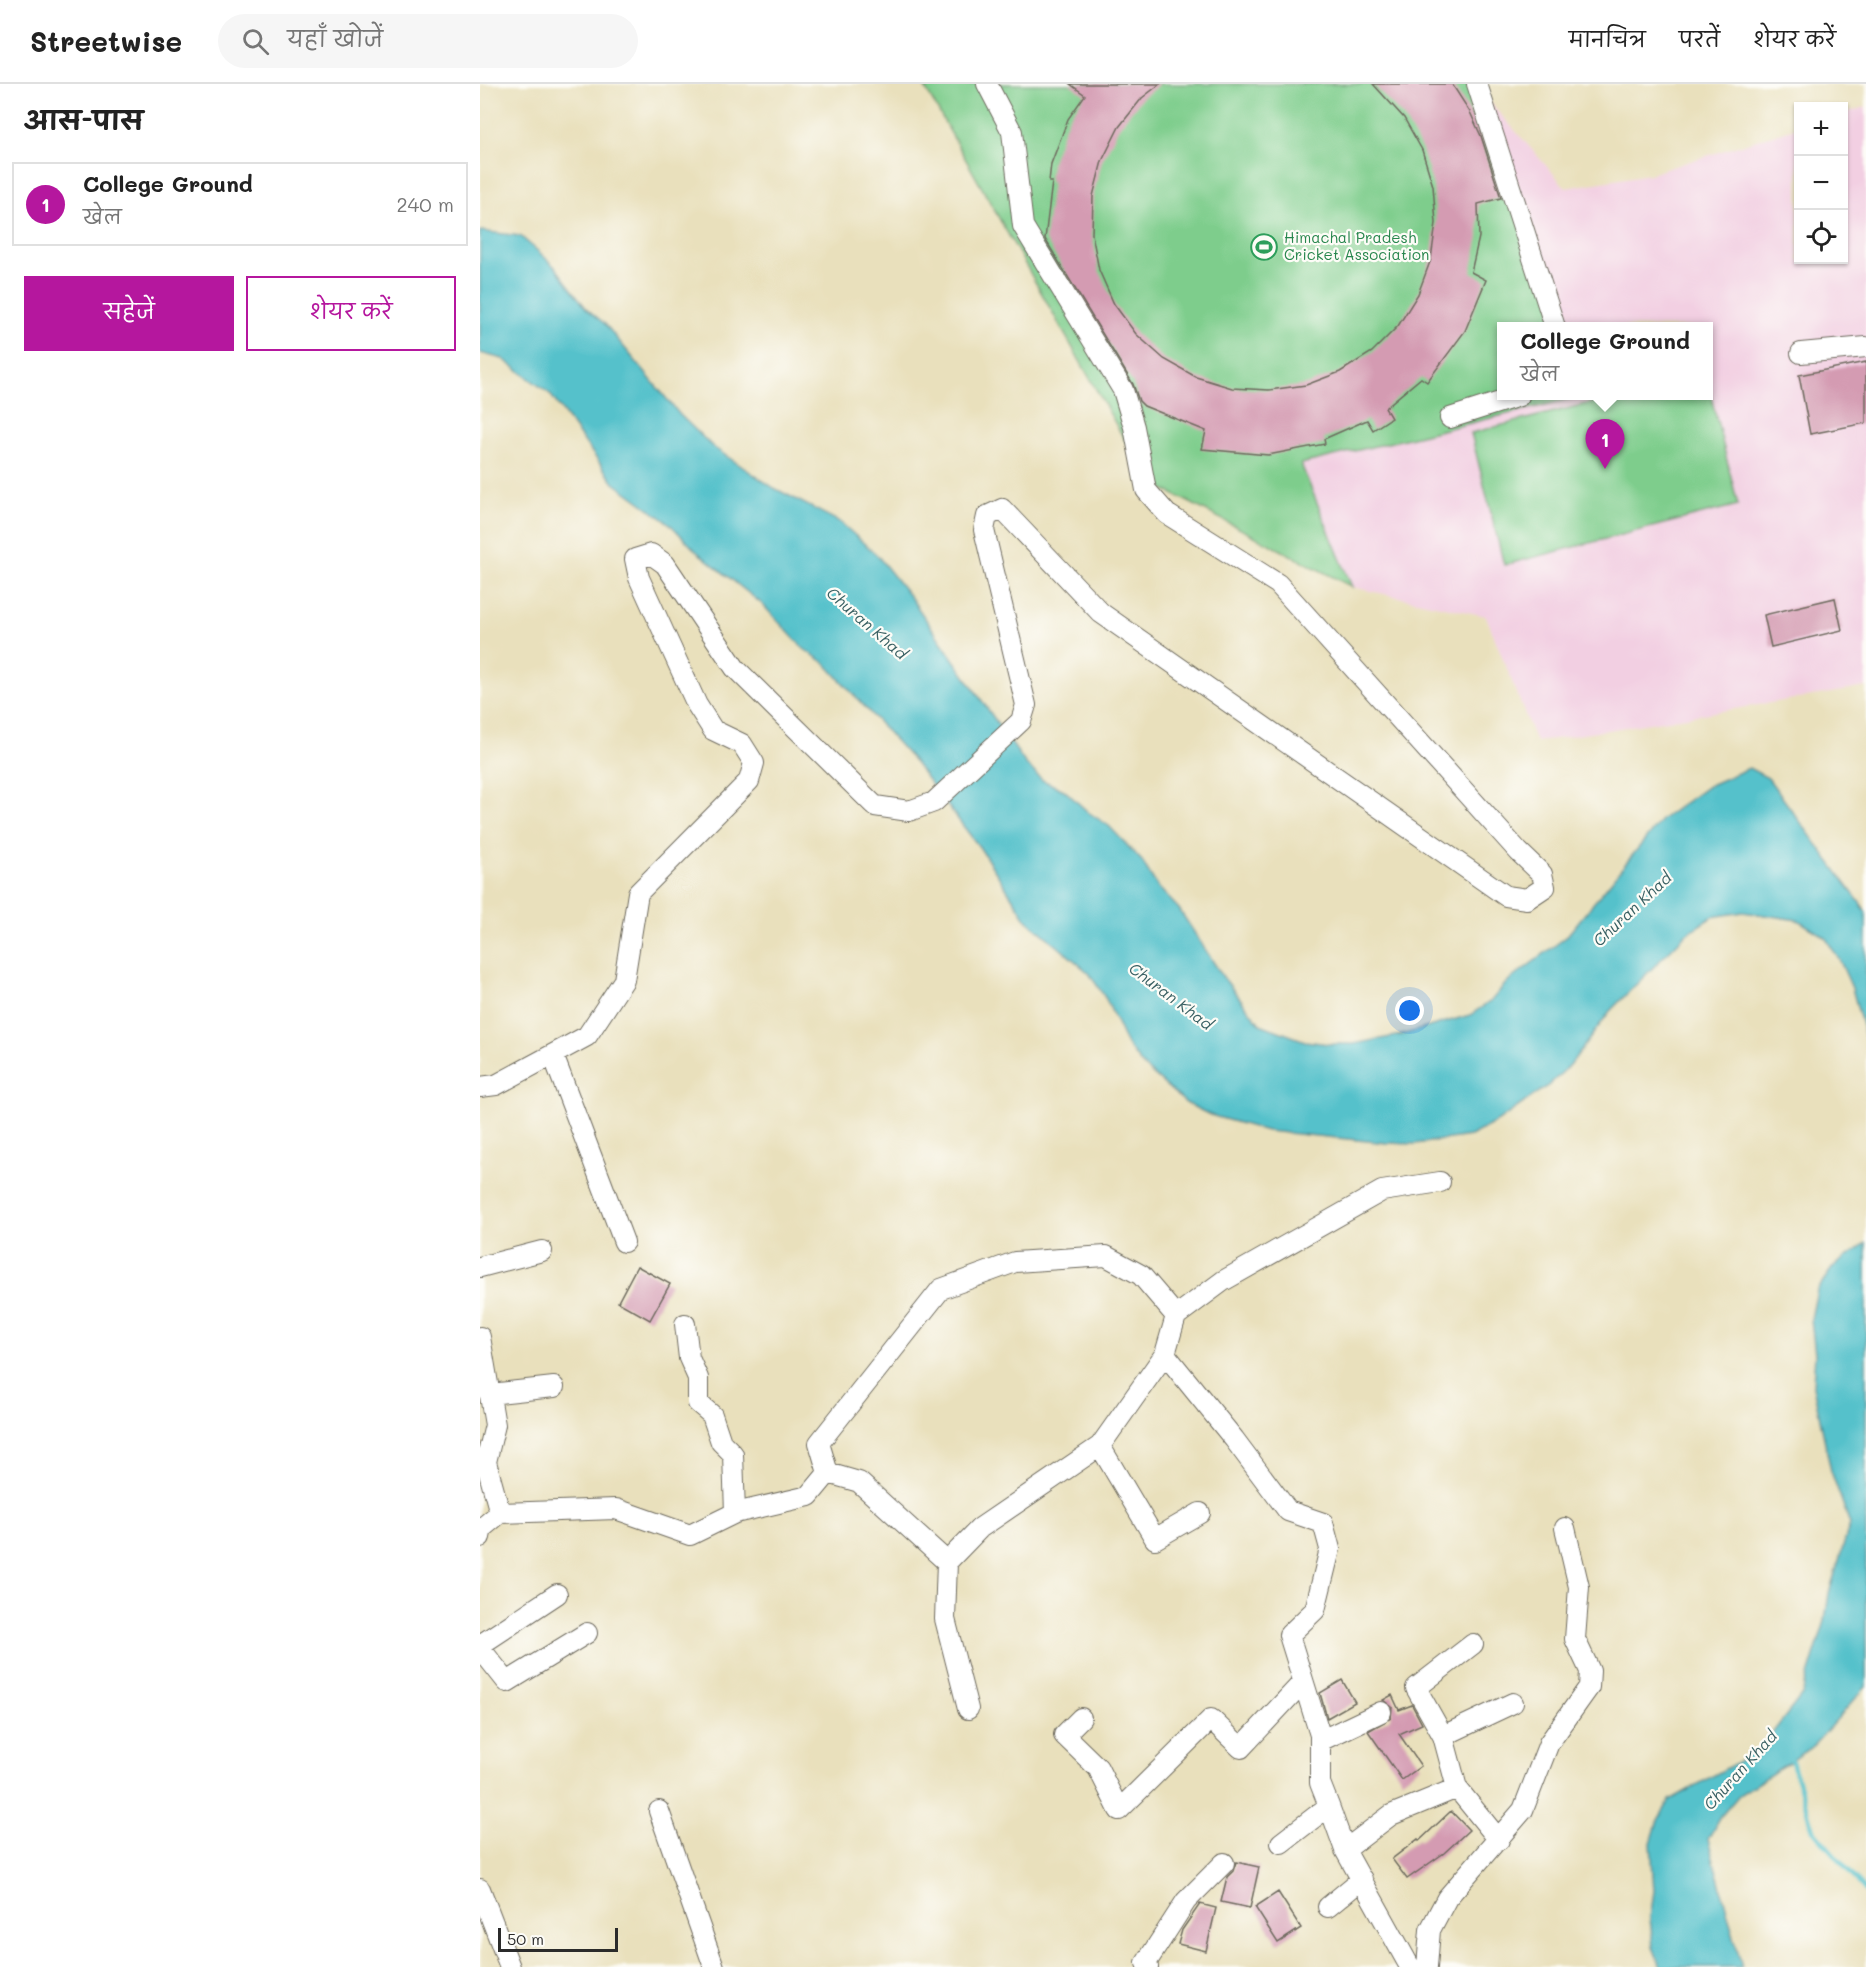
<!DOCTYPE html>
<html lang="hi">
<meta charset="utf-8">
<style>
body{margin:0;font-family:Mali,"Playpen Sans Deva",sans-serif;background:#f6f6f6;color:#222}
.controls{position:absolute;right:18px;top:18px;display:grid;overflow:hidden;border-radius:0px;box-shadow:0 2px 4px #0004}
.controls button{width:54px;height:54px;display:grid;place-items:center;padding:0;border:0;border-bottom:2px solid #e0e0e0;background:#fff;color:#222;font:30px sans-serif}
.scale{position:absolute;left:18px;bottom:15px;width:120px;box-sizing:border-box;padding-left:6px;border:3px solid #2b2b2b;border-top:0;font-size:16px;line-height:21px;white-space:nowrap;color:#2b2b2b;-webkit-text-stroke:4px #fdfcf7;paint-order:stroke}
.you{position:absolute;left:930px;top:927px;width:21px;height:21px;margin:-15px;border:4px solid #fff;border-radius:50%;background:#1a73e8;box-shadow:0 0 0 9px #1a73e833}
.badge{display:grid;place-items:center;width:39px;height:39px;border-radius:50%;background:#b5179e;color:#fff;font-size:20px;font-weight:700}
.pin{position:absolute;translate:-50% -50px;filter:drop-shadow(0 2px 3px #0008)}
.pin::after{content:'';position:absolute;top:32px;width:21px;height:18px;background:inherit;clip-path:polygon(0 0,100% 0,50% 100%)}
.popup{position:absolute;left:1017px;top:238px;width:216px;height:78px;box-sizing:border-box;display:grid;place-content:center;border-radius:0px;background:#fff;filter:drop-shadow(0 2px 4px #0005);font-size:20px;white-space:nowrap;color:#767676}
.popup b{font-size:22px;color:#222}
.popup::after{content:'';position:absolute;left:50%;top:100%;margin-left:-12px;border:12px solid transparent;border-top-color:#fff}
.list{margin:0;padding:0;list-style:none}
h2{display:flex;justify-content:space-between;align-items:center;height:78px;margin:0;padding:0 24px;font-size:26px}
h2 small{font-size:20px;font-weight:400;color:#767676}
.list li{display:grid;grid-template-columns:39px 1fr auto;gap:18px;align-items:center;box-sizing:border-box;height:84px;margin:0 12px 12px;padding:0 12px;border:2px solid #e0e0e0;border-radius:0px}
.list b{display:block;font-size:22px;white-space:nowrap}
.list p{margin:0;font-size:20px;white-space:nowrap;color:#767676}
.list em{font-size:20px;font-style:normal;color:#767676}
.actions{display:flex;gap:12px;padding:18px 24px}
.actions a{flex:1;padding:14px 0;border:2px solid #b5179e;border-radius:0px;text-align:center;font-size:21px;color:#b5179e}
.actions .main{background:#b5179e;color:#fff}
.icon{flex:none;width:33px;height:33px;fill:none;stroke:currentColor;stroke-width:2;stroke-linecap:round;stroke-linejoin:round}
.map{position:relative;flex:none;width:1386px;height:1883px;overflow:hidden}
header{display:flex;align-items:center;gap:36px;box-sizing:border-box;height:84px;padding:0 30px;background:#fff;border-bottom:2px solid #e0e0e0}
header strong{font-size:28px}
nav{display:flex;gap:33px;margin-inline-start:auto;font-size:21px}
.search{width:420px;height:54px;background:#f6f6f6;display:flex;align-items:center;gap:15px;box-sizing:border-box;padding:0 21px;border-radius:33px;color:#767676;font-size:22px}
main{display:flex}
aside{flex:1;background:#fff}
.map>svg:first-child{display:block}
.built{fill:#f2cfe2}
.green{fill:#7ecd8c;stroke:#547c5c;stroke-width:1.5}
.water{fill:#54c1cb;stroke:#40767b;stroke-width:1.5}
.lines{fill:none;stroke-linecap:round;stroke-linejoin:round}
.stream{stroke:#54c1cb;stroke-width:4.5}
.building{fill:#d49bb2}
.minor-casing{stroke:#6e6a5e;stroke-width:22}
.minor{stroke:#fff;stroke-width:20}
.labels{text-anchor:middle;stroke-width:4.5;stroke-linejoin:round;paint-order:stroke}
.leisure-label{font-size:15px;fill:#27864d;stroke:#fdfcf7;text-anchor:start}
.water-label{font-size:16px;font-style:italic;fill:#396063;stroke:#fdfcf7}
</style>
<header>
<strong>Streetwise</strong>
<div class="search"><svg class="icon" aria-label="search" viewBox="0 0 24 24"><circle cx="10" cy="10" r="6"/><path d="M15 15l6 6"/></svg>यहाँ खोजें</div>
<nav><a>मानचित्र</a><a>परतें</a><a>शेयर करें</a></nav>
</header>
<main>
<aside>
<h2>आस-पास<small></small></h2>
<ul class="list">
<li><span class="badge">1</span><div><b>College Ground</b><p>खेल</p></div><em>240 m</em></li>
</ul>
<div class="actions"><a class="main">सहेजें</a><a>शेयर करें</a></div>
</aside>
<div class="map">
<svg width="1386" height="1883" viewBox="0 0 1386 1883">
<rect width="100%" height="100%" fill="#fdfcf7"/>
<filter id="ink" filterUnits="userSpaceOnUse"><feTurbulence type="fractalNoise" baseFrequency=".0167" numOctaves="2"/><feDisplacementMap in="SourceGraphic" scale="12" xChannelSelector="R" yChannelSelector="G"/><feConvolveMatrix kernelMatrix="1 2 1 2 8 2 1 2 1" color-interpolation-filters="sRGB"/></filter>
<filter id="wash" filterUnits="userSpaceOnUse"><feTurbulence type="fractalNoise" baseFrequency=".008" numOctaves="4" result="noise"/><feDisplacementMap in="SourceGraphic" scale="24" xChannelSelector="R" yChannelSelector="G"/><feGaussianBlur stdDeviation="1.35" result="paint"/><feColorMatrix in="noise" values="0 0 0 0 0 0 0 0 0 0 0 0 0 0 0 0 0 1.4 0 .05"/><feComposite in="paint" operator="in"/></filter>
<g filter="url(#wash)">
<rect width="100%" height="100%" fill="#e9e0bc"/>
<path class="built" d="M999 6 1086 104 1170 90 1318 43V176H1364V29L1386 23V603L1056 658 1006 532 872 503 821 380 1102 312H1228V243L1085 242Z"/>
<path class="green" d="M443 0H997L1085 242 1022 243V312H1102L821 380 872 503 668 397Z
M1229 304 1258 421 1024 481 991 349 1137 312H1228Z"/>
<path class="water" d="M0 147 40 152 59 168 76 184 106 224 125 240 200 331 233 363 294 404 360 438 397 471 431 514 545 679 562 696 584 706 608 728 629 742 662 777 677 802 699 825 743 893 780 940 825 957 849 960H874L921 951 990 931 1011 917 1027 898 1086 853 1181 736 1228 702 1269 684 1288 694 1386 827V956L1372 904 1360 877 1345 853 1318 836 1263 828 1232 833 1206 850 1130 927 1090 981 1069 1001 1018 1037 990 1052 935 1060 907 1059 787 1047 730 1031 706 1019 663 982 647 961 626 915 609 889 547 836 500 764 432 675 345 579 324 565 282 520 216 467 190 440 134 399 70 310 23 275 0 269Z
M1386 1159V1603L1331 1664 1259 1711 1241 1732 1228 1755 1262 1883H1181L1173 1863 1170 1834 1174 1807 1171 1759 1178 1736 1190 1716 1279 1666 1322 1611 1345 1537 1349 1509 1370 1440 1351 1387 1333 1302 1335 1270 1331 1235 1337 1206 1353 1183Z"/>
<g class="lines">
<path class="stream" d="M1310 1671 1333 1746 1386 1807"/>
</g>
<g id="blocks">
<path class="building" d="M590 0H680L662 14 639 43 622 77 613 112 612 150 619 186 634 220 656 250 684 275 716 293 752 304 789 306 826 301 860 288 892 268 918 242 938 210 951 175 956 139 953 102 942 66 924 34 893 0H972L990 28 1001 52 1021 114 998 120 999 153 991 188 1006 196 985 247 947 298 941 294 905 324 911 334 893 346 887 336 844 355 845 360 788 371 722 365 726 347 664 322 659 317 653 300 565 155 572 98H569L571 80 588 35 605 11Z
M1386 278V339L1330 350 1319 291Z
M1355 514 1362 546 1291 563 1284 531Z
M157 1182 190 1200 170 1236 138 1218Z
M862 1596 875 1618 847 1634 840 1609Z
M912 1611 919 1626 932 1621 942 1640 919 1650 941 1682 922 1696 888 1647 911 1634 912 1623 903 1616Z
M971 1727 989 1746 964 1769 927 1795 912 1775 938 1755 939 1757Z
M756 1778 779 1783 770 1824 741 1818 747 1793 753 1787Z
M798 1808 821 1844 798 1859 775 1823Z
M720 1820 736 1824 726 1867 698 1860 702 1846Z"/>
</g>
</g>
<g filter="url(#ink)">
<use href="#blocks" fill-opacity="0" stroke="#6e6a5e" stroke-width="1.5"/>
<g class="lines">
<g class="minor-casing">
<path id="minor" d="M997 0 1075 243
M1321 269 1386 263
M970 334 1039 312
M73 971 144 1158
M0 1003 16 1001 107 952 144 896 158 809 269 697 274 679 262 660 233 646 217 621 159 494 155 475 171 470 185 480 255 584 395 722 429 727 454 718 541 637 546 621 504 446 507 432 522 425 621 529 1026 812 1047 815 1065 803 1062 790 1039 768 798 500 687 430 666 406 654 343 643 306 543 142 532 48 507 0
M0 1183 62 1167
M205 1240 209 1274 218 1294V1319L232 1331 241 1358 253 1370 255 1429
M0 1253 15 1341 6 1378 20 1429
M685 1270 696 1232 743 1197 902 1107 960 1098
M10 1310 74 1303
M620 1362 675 1455 720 1429
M348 1389 339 1359 461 1205 535 1178 626 1172 661 1191 696 1232
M0 1453 2 1444 20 1429 136 1425 210 1451 255 1429 329 1412 348 1389 379 1398 467 1478 500 1444 620 1362 685 1270 754 1355 808 1427 843 1439 850 1465 835 1526 809 1551 840 1651V1699L849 1722 865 1766 930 1883
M467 1478 465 1535 488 1625
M993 1560 936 1604 963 1652 977 1704 1019 1756
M0 1561 77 1510
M0 1564 27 1598 107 1549
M601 1634 584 1651 618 1684 639 1726 731 1635 761 1664 823 1598
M963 1652 1033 1619
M840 1657 901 1628
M179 1727 234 1883
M801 1759 849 1722
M865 1766 911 1731 977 1704
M0 1805 30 1883
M848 1823 882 1795
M668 1883 666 1879 706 1817 744 1779
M947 1883 950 1846 967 1814 1043 1726 1069 1659 1109 1603 1110 1587 1095 1555 1099 1503 1085 1444"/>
</g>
<use href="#minor" class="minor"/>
</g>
</g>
<defs>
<g id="stadium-ring" transform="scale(1.35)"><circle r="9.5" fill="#fdfcf7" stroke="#2e9e5b" stroke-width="1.5"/><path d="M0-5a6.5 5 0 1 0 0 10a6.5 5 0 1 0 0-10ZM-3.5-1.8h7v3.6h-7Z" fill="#2e9e5b"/></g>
</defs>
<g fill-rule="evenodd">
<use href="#stadium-ring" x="784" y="163"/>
</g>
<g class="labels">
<g class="leisure-label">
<text x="804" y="159">Himachal Pradesh<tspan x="804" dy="17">Cricket Association</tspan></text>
</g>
<g class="water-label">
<text transform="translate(387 539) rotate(41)" y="6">Churan Khad</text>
<text transform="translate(1152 825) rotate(-43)" y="6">Churan Khad</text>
<text transform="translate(691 912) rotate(37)" y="6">Churan Khad</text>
<text transform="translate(1260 1686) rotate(-48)" y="6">Churan Khad</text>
</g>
</g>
</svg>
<div class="controls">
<button>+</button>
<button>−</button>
<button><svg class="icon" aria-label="locate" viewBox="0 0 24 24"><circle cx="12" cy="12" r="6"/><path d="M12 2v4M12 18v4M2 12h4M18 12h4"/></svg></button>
</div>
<div class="scale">50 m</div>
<div class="you"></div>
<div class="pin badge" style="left:1125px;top:385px">1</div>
<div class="popup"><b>College Ground</b>खेल</div>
</div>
</main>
